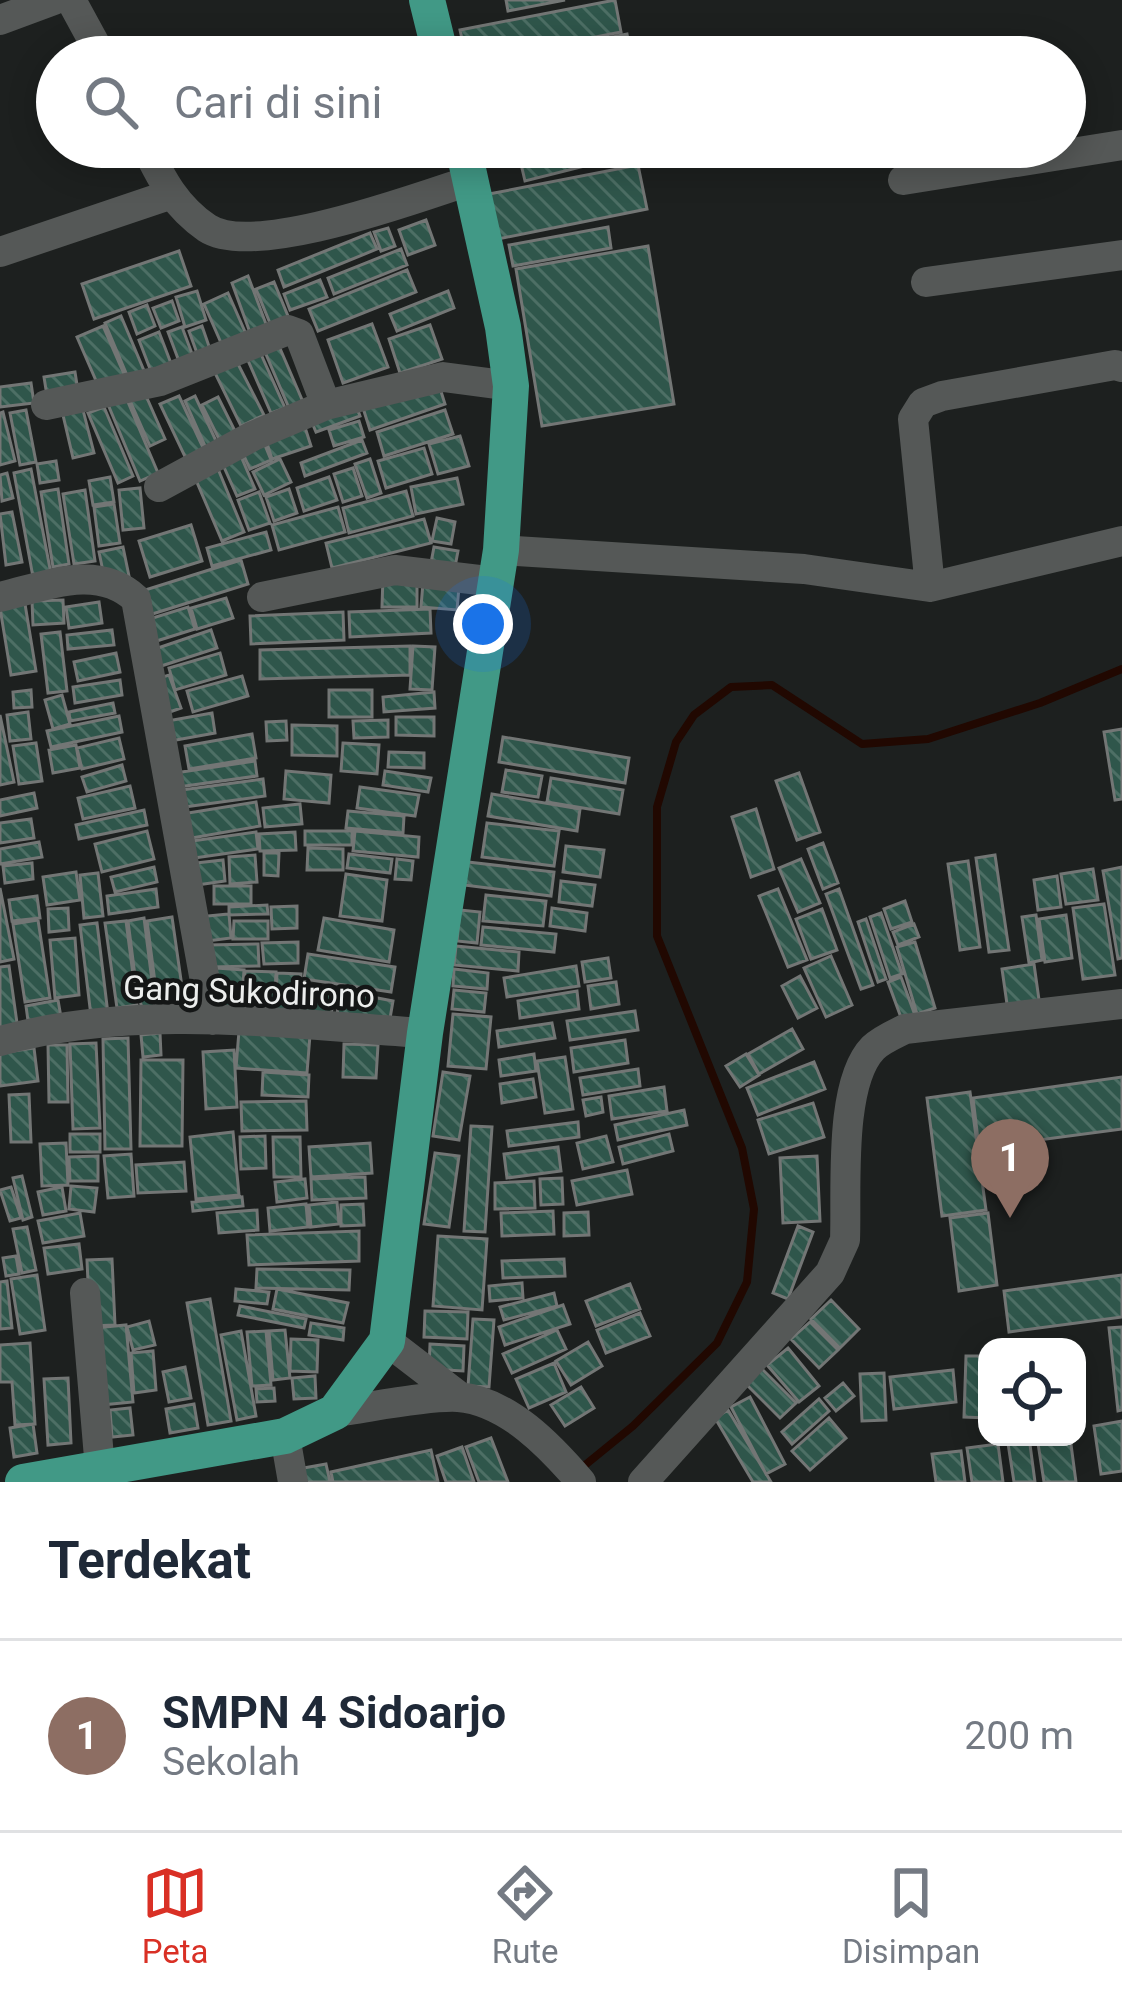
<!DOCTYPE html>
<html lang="id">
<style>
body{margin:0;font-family:Roboto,sans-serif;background:#f6f6f7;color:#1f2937}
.controls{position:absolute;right:36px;bottom:36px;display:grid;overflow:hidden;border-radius:24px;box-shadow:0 6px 30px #0003}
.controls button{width:108px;height:108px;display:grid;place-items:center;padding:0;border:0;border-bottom:3px solid #e0e1e3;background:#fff;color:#1f2937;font:60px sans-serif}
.you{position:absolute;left:483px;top:624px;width:42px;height:42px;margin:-30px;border:9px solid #fff;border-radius:50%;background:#1a73e8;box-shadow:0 0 0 18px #1a73e833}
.badge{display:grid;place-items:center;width:78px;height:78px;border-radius:50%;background:#d93025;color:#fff;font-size:39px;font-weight:700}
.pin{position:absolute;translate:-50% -99px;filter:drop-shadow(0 3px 6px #0008)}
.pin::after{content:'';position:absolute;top:63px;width:42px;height:36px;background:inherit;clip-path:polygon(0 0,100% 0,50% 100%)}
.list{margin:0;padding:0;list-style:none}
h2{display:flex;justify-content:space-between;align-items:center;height:156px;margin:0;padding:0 48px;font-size:51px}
h2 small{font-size:39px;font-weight:400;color:#747a83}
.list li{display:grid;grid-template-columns:78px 1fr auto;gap:36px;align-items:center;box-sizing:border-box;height:192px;padding:0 48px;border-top:3px solid #e0e1e3}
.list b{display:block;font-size:45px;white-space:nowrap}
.list p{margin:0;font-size:39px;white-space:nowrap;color:#747a83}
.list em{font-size:39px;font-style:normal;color:#747a83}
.icon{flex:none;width:66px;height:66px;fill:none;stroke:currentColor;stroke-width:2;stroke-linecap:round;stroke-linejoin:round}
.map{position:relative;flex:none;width:1122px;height:1482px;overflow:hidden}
.search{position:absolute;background:#fff;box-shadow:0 6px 30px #0003;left:36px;right:36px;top:36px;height:132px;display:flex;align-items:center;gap:30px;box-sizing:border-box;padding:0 42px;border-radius:66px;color:#747a83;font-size:45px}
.sheet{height:348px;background:#fff}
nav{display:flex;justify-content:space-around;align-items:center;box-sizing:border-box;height:168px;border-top:3px solid #e0e1e3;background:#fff;font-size:33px;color:#747a83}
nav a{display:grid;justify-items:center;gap:6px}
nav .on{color:#d93025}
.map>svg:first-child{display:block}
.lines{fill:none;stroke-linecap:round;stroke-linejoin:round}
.stream{stroke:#210801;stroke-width:8}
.building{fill:url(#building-back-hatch);stroke:#737675;stroke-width:3}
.minor{stroke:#555857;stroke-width:30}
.major{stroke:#419986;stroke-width:36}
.labels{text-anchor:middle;stroke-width:9;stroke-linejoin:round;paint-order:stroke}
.street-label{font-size:33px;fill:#eceeed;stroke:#141616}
</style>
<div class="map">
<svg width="1122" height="1482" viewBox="0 0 1122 1482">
<defs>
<pattern id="building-back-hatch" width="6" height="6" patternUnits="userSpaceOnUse" patternTransform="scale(3)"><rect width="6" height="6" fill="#2f564b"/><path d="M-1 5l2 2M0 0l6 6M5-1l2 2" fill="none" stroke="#4d6f65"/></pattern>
</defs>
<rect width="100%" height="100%" fill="#1d201f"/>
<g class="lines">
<path class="stream" d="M579 1470 633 1426 717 1343 747 1282 754 1209 742 1148 657 936V807L676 742 694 715 731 687 772 685 862 744 928 739 1040 703 1122 669"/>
</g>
<path class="building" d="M506 0H565L508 11Z
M615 0 621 32 494 57H466L460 30Z
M627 34 631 57H515Z
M517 147H601L605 161 525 181Z
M638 165 647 209 498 239 489 194Z
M426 220 435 245 408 255 399 230Z
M608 227 611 248 513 266 509 245Z
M388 228 395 246 381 251 374 232Z
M370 233 377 249 284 287 278 270Z
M648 246 674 404 542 426 516 269Z
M401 249 407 265 334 294 328 278Z
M179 251 191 286 94 319 82 284Z
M407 270 416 292 318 331 309 309Z
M248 276 269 332 252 338 232 283Z
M320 280 327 297 290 310 284 294Z
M274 282 290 321 272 328 256 289Z
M197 291 206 320 185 327 176 297Z
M448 291 454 308 397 331 390 314Z
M228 293 246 334 222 345 204 304Z
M172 301 179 321 161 328 153 308Z
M147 305 155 326 137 334 129 312Z
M121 316 145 373 129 380 105 323Z
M372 324 388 367 343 383 328 340Z
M430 325 442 359 400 373 389 339Z
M103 326 127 381 101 392 77 337Z
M202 326 211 352 198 356 189 331Z
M182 327 194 359 180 364 168 332Z
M159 332 172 366 152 374 139 340Z
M256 343 285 408 271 413 243 349Z
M279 346 303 402 289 408 265 352Z
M236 360 264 415 241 426 214 371Z
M75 372 78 391 47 396 44 377Z
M438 382 445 404 370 430 363 408Z
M31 383 34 403 0 407V387Z
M143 389 165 439 150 446 128 396Z
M125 395 158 473 140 481 107 402Z
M179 396 206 454 188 463 160 404Z
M195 396 217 443 206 448 185 401Z
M218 397 237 435 221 443 202 405Z
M355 402 360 416 316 432 310 418Z
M104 407 133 476 118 483 88 413Z
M26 410 36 462 20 465 10 413Z
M83 410 94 453 73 458 63 415Z
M445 410 453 434 384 456 377 432Z
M3 412 15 461 0 465V413Z
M303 421 311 446 272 459 264 434Z
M359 421 364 437 334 446 329 430Z
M460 436 469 466 438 474 429 444Z
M262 438 271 460 250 469 240 447Z
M362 440 367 453 305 476 301 463Z
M237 447 255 489 237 496 219 456Z
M424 448 432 474 386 488 378 461Z
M280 459 291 482 264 495 253 472Z
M370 459 381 493 367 498 355 464Z
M56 461 59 480 40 483 37 464Z
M216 464 244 532 222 541 193 473Z
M353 468 362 496 343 502 334 474Z
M31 469 51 574 33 577 14 473Z
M7 473 13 498 2 501 0 475Z
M110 477 114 502 93 505 89 481Z
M329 477 337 500 304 511 297 488Z
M457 478 463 504 416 514 411 487Z
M140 488 144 528 123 530 119 490Z
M58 489 69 564 53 567 41 492Z
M289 489 297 513 274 521 266 497Z
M85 490 95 561 74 564 63 494Z
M406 491 413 516 349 533 343 508Z
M259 492 270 523 249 530 238 500Z
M114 504 120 543 99 546 94 507Z
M338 507 345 532 279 550 272 525Z
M12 512 22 562 6 565 0 514Z
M437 518 455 522 451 544 432 541Z
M424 519 431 543 332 568 326 543Z
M191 525 202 561 150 577 139 541Z
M266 532 271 550 212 566 207 548Z
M123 547 129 576 105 581 99 552Z
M434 547 458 551 454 572 430 568Z
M241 560 248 584 149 615 142 591Z
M383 576H417V607H382Z
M423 583 459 587 457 610 421 607Z
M226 598 233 618 197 629 191 608Z
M63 600 64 623 33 625 32 601Z
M99 602 102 623 69 628 66 607Z
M25 604 36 671 11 675 0 608Z
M188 607 195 629 150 643 143 621Z
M430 609 431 633 350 637 349 612Z
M343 612 344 640 251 644 250 616Z
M112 630 114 645 68 649 67 635Z
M211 630 217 648 158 667 152 650Z
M60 632 67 691 48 693 41 634Z
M410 646V675L260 679V650Z
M413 646 435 647 432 690 410 689Z
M116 653 120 672 78 681 74 662Z
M220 653 226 675 175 690 169 668Z
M169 675 181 708 164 714 153 680Z
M242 676 248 696 193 712 187 691Z
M120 680 122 695 75 703 73 687Z
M31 690 32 707 14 708 13 692Z
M329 690H372V717H329Z
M434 692 435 708 384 712 383 697Z
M62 695 70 724 53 729 45 700Z
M113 703 115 713 70 721 69 712Z
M28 712 31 739 10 741 7 715Z
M212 713 215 733 165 742 162 722Z
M0 715 14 782 0 785Z
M119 716 122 732 51 747 47 731Z
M396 717H434V736L396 735Z
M388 720V737L354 738 353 721Z
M286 721 287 740 267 741 266 722Z
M292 725 337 726V756L292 755Z
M1122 729V799L1115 800 1104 732Z
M252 734 256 758 189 769 185 746Z
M503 737 629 758 625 783 499 762Z
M119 738 124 759 82 769 77 748Z
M36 743 42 781 19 784 13 746Z
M343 743 379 745 377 774 341 771Z
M76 745 80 768 53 773 49 750Z
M389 752 424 753V768L388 767Z
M255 761 257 776 178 787 175 773Z
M122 765 126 781 87 792 82 777Z
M506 770 542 776 538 797 502 792Z
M286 771 331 775 329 803 284 799Z
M385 771 431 778 428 792 383 785Z
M799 773 820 832 797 840 776 781Z
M551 778 623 790 619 814 547 802Z
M263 779 265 796 177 808 174 791Z
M130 786 135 808 83 819 78 798Z
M360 787 419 795 415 816 357 808Z
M34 793 37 808 0 816V800Z
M492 794 580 809 577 831 488 816Z
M256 802 260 826 186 839 182 814Z
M300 804 302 824 265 827 263 808Z
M756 809 774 869 751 877 732 817Z
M144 810 147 825 79 839 76 825Z
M348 811 404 816 403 833 346 828Z
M31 819 34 838 0 843V823Z
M487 823 559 831 554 866 482 857Z
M147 831 154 859 102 872 95 844Z
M305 831H352V845H305Z
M355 831 419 837 418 857 353 851Z
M256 832 258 849 187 859 185 842Z
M295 832 296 850 260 851 259 834Z
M39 842 42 857 0 864V849Z
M823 843 838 883 823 889 808 849Z
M566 846 604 850 600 877 563 872Z
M308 848 343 849V870H307Z
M264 853H279L278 876 264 875Z
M349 854 392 859 390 873 347 868Z
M255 855 257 882 230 884 229 857Z
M995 855 1009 950 989 952 976 858Z
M397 859 413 861 411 880 395 879Z
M801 859 820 903 798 912 779 868Z
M223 860 225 881 190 886 187 864Z
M968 861 980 947 960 950 948 864Z
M468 862 554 872 551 896 464 885Z
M32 863 33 879 5 883 3 866Z
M154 867 157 882 115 892 111 877Z
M1122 867V958L1118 959 1103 871Z
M1093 869 1098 900 1066 904 1061 874Z
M76 872 80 900 47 905 43 877Z
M98 873 103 916 84 918 80 875Z
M346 874 387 880 382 921 340 916Z
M1057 876 1061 907 1038 910 1034 880Z
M561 881 595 885 592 906 559 902Z
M214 886H251V904H214Z
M0 888 14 959 0 962Z
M156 889 158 907 109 914 107 896Z
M778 889 807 960 788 967 759 896Z
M839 889 873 985 861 989 826 894Z
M486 895 546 901 543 926 483 921Z
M37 896 40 918 12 921 9 900Z
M905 901 912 922 891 929 884 909Z
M1104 904 1115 975 1083 979 1073 908Z
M267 905 268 914 229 915V907Z
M297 906V928L272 929 271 907Z
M68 908 69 930 49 932 48 909Z
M552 908 587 913 585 931 550 926Z
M822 909 837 950 811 959 796 919Z
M460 910 480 912 477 943 457 941Z
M881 913 902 974 890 978 870 917Z
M229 914 231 938 199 942 197 917Z
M1036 915 1042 960 1029 963 1022 917Z
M1066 915 1072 958 1045 962 1039 919Z
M172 917 182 987 156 990 147 921Z
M144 918 152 981 136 984 128 921Z
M324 918 394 930 389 962 318 950Z
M866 919 886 979 878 982 858 922Z
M38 920 50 998 25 1002 13 924Z
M126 921 137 1005 117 1008 105 923Z
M234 921H268V939H233Z
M97 923 108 1014 91 1016 80 925Z
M914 924 919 937 898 945 893 932Z
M483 927 556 934 554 952 481 945Z
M75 938 79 995 55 998 50 940Z
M298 942V963L264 964 262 943Z
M915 942 935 1008 917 1014 897 947Z
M258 944 259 966 210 967 209 945Z
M456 946 519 952 518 971 454 965Z
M308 954 395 967 391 992 304 979Z
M831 956 852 1005 826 1017 804 968Z
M608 958 611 978 585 982 582 962Z
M1034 964 1040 1007 1008 1011 1002 969Z
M9 966 18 1030 0 1033V967Z
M576 966 579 986 507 997 504 978Z
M216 968 244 970 241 1013 212 1011Z
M454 969 488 973 487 989 453 986Z
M245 971 276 972 274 1015 243 1014Z
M277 973 301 974 299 1016 275 1015Z
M800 976 817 1008 798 1018 782 986Z
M901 977 916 1018 903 1023 888 982Z
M616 982 619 1004 591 1009 588 986Z
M150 985 155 1008 142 1011 138 987Z
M304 989 334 993 330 1023 300 1019Z
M454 990 486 993 484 1012 452 1009Z
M341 991 393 1001 388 1030 336 1020Z
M577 991 579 1009 520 1018 518 1001Z
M58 1000 62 1023 29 1028 26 1006Z
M635 1011 638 1030 570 1040 567 1021Z
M453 1014 491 1017 486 1069 448 1066Z
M552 1023 555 1038 499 1047 497 1031Z
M792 1029 803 1049 759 1074 748 1054Z
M239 1031 310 1035 307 1073 236 1068Z
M160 1033 161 1055 143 1057 141 1035Z
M128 1038 131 1149H105L103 1039Z
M625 1040 628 1063 574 1072 571 1048Z
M96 1043 100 1128 73 1129 70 1044Z
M344 1044 378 1045 376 1078 343 1077Z
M48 1045H67L68 1102H49Z
M34 1048 38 1081 0 1086V1053Z
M234 1050 237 1107 206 1109 203 1052Z
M534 1054 536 1071 501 1076 499 1060Z
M746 1054 759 1075 740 1087 726 1066Z
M565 1057 573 1109 545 1113 537 1061Z
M141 1060H183L182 1146H140Z
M814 1062 825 1089 758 1115 747 1088Z
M638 1069 640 1086 583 1095 580 1078Z
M263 1072 309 1075 308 1097 262 1095Z
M443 1072 470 1076 459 1140 433 1136Z
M1122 1077V1129L979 1148 973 1098Z
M533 1079 536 1097 502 1103 500 1084Z
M664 1087 667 1111 612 1119 609 1096Z
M970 1092 986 1210 942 1216 927 1098Z
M29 1094 31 1142H11L9 1095Z
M601 1097 603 1112 586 1116 583 1100Z
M306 1101 307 1130 242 1131 241 1102Z
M813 1103 824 1137 769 1154 758 1120Z
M684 1110 687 1125 618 1140 615 1125Z
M578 1122 579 1137 509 1146 507 1131Z
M471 1126 492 1127 485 1232 464 1231Z
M233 1132 239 1195 196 1199 190 1137Z
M70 1134H100V1152H70Z
M669 1134 673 1151 623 1164 619 1147Z
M265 1136 266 1168 241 1169 240 1137Z
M606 1136 613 1162 583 1169 577 1143Z
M273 1137H300L301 1177H274Z
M66 1143 68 1185 42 1186 40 1144Z
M370 1143 372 1173 311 1177 309 1147Z
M558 1147 561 1171 507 1178 504 1154Z
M435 1153 459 1156 449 1227 424 1224Z
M131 1154 134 1196 108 1198 104 1156Z
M98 1156V1181H70L69 1157Z
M817 1156 820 1221 783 1223 780 1158Z
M184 1162 186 1191 138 1193 136 1165Z
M627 1170 632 1194 577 1205 572 1181Z
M22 1176 32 1217 23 1220 13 1178Z
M365 1177 366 1198 312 1200 311 1179Z
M562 1178 563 1204 541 1205 540 1179Z
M305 1179 307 1198 277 1202 275 1182Z
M534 1181 535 1208 495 1209V1183Z
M71 1186 97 1188 94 1212 69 1209Z
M11 1187 21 1218 10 1221 0 1190Z
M62 1187 66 1211 43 1215 38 1192Z
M242 1197 243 1206 193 1211 192 1202Z
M337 1202 339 1224 311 1227 309 1205Z
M306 1204 308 1227 270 1231 268 1208Z
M363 1204 364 1225 341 1226V1205Z
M257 1210 258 1230 219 1233 217 1213Z
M553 1211 554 1234 502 1236 501 1213Z
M588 1212 589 1235 564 1236V1213Z
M80 1213 84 1236 43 1243 38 1221Z
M988 1213 997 1285 959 1291 950 1218Z
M798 1226 813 1232 788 1299 773 1293Z
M27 1227 36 1270 22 1273 13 1229Z
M359 1231V1261L249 1265 247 1235Z
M438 1236 487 1239 482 1310 433 1306Z
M79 1244 82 1269 48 1274 44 1248Z
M16 1256 19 1274 6 1276 3 1258Z
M112 1259 115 1325 90 1326 87 1260Z
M564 1259 565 1276 503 1278 502 1261Z
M257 1269 350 1270 349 1290 256 1288Z
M37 1275 45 1330 20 1334 11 1279Z
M1122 1275V1317L1009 1332 1004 1291Z
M7 1281 12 1328 0 1329V1282Z
M522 1283 523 1298 490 1301 489 1286Z
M630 1284 640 1309 596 1326 586 1301Z
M236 1289 269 1292 267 1304 235 1301Z
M277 1289 348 1303 343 1323 273 1309Z
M554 1293 557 1306 504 1320 500 1307Z
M210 1299 231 1421 208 1425 187 1303Z
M831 1300 859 1329 840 1348 811 1319Z
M563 1305 570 1324 505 1345 499 1327Z
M240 1306 306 1319 304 1328 238 1315Z
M425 1311 468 1312 467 1339 424 1337Z
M640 1313 650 1336 606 1353 597 1330Z
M473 1319 494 1320 489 1387 468 1386Z
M149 1321 155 1345 133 1350 127 1327Z
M810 1322 838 1350 819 1368 791 1339Z
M311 1323 344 1328 343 1340 309 1335Z
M126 1325 133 1402 101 1405 94 1328Z
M1122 1327V1410L1118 1411 1109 1328Z
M285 1330 290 1378 273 1380 269 1331Z
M557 1330 566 1349 512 1373 503 1354Z
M241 1331 256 1416 237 1420 221 1335Z
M266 1331 271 1385 252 1386 247 1332Z
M291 1339 318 1340 317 1372 290 1371Z
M588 1342 602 1366 571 1385 556 1361Z
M30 1343 35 1424 15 1425 12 1382H0V1345Z
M430 1344 464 1346 463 1371 429 1369Z
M788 1348 819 1386 799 1402 767 1365Z
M153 1351 156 1390 134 1393 131 1353Z
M966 1356H987V1418L964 1417Z
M554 1363 566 1392 529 1408 516 1379Z
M185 1367 191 1398 169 1402 163 1372Z
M760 1367 796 1403 780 1418 745 1383Z
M953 1370 956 1402 894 1409 890 1377Z
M884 1373 886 1420 862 1421 860 1374Z
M315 1376 316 1398 294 1399 292 1378Z
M68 1378 71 1443 48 1445 44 1379Z
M843 1383 854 1396 836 1411 825 1398Z
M581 1387 594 1408 565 1426 551 1405Z
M274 1388 275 1401 257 1402 256 1389Z
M750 1397 785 1464 766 1474 731 1407Z
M819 1399 829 1411 792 1444 782 1432Z
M194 1404 198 1428 170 1433 166 1409Z
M130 1408 133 1435 112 1437 110 1410Z
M728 1410 771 1482H753L715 1418Z
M829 1418 846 1438 810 1470 792 1451Z
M1122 1421V1471L1101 1474 1094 1426Z
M33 1424 37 1453 14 1457 10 1428Z
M1007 1437H1029L1035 1482H1014Z
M1037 1437H1070L1076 1482H1044Z
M491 1438 508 1482H479L466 1447Z
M998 1444 1003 1482H972L967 1448Z
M462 1447 474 1482H446L437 1456Z
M431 1450 438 1482H333L331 1472Z
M961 1451 965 1482H936L932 1454Z
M326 1464 330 1482H300L298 1469Z"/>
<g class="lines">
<path class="minor" d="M71 0 102 57
M0 20 54 0
M146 147C162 180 176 207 207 228 254 259 419 197 472 180
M903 180 1122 145
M0 252 169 195
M926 282 1122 255
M46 405 160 381 288 330 299 334 326 405
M159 487 253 436 326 405 443 377 511 386
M501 550 804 569 930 587 1122 541
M930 587 913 419 923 403 942 396 1115 365 1122 367
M0 597C47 586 97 563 136 599L212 1020
M262 597 395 570 496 582
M0 1041C137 1003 285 1024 425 1033
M85 1293 100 1469
M387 1341 460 1397
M335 1412C367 1408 428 1395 458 1397 508 1401 551 1447 581 1482
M285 1436 293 1482
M643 1482 830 1273 845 1240C847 1192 838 1084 873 1048 881 1040 895 1034 905 1029L1122 1004"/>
<path class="major" d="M427 0 441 57
M23 1482 285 1436 335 1412 387 1341 425 1033 501 550 511 386 503 327 463 147"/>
</g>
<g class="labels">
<g class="street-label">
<text transform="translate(249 991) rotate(2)" y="12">Gang Sukodirono</text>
</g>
</g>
</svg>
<div class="controls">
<button><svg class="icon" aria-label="locate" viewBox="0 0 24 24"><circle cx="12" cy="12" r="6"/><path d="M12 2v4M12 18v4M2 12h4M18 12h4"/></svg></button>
</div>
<div class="you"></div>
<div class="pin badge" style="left:1010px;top:1218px;background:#8d6e63">1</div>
<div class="search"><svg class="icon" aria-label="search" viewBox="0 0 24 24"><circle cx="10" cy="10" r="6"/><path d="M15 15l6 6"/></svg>Cari di sini</div>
</div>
<section class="sheet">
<h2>Terdekat<small></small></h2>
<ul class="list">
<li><span class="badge" style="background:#8d6e63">1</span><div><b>SMPN 4 Sidoarjo</b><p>Sekolah</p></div><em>200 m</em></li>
</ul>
</section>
<nav>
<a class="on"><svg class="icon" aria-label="map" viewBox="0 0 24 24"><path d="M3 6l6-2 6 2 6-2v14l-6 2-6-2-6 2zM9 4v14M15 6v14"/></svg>Peta</a>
<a><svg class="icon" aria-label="directions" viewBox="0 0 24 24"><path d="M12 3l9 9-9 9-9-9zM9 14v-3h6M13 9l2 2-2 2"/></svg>Rute</a>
<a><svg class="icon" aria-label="saved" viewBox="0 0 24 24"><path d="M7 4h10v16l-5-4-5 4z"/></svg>Disimpan</a>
</nav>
